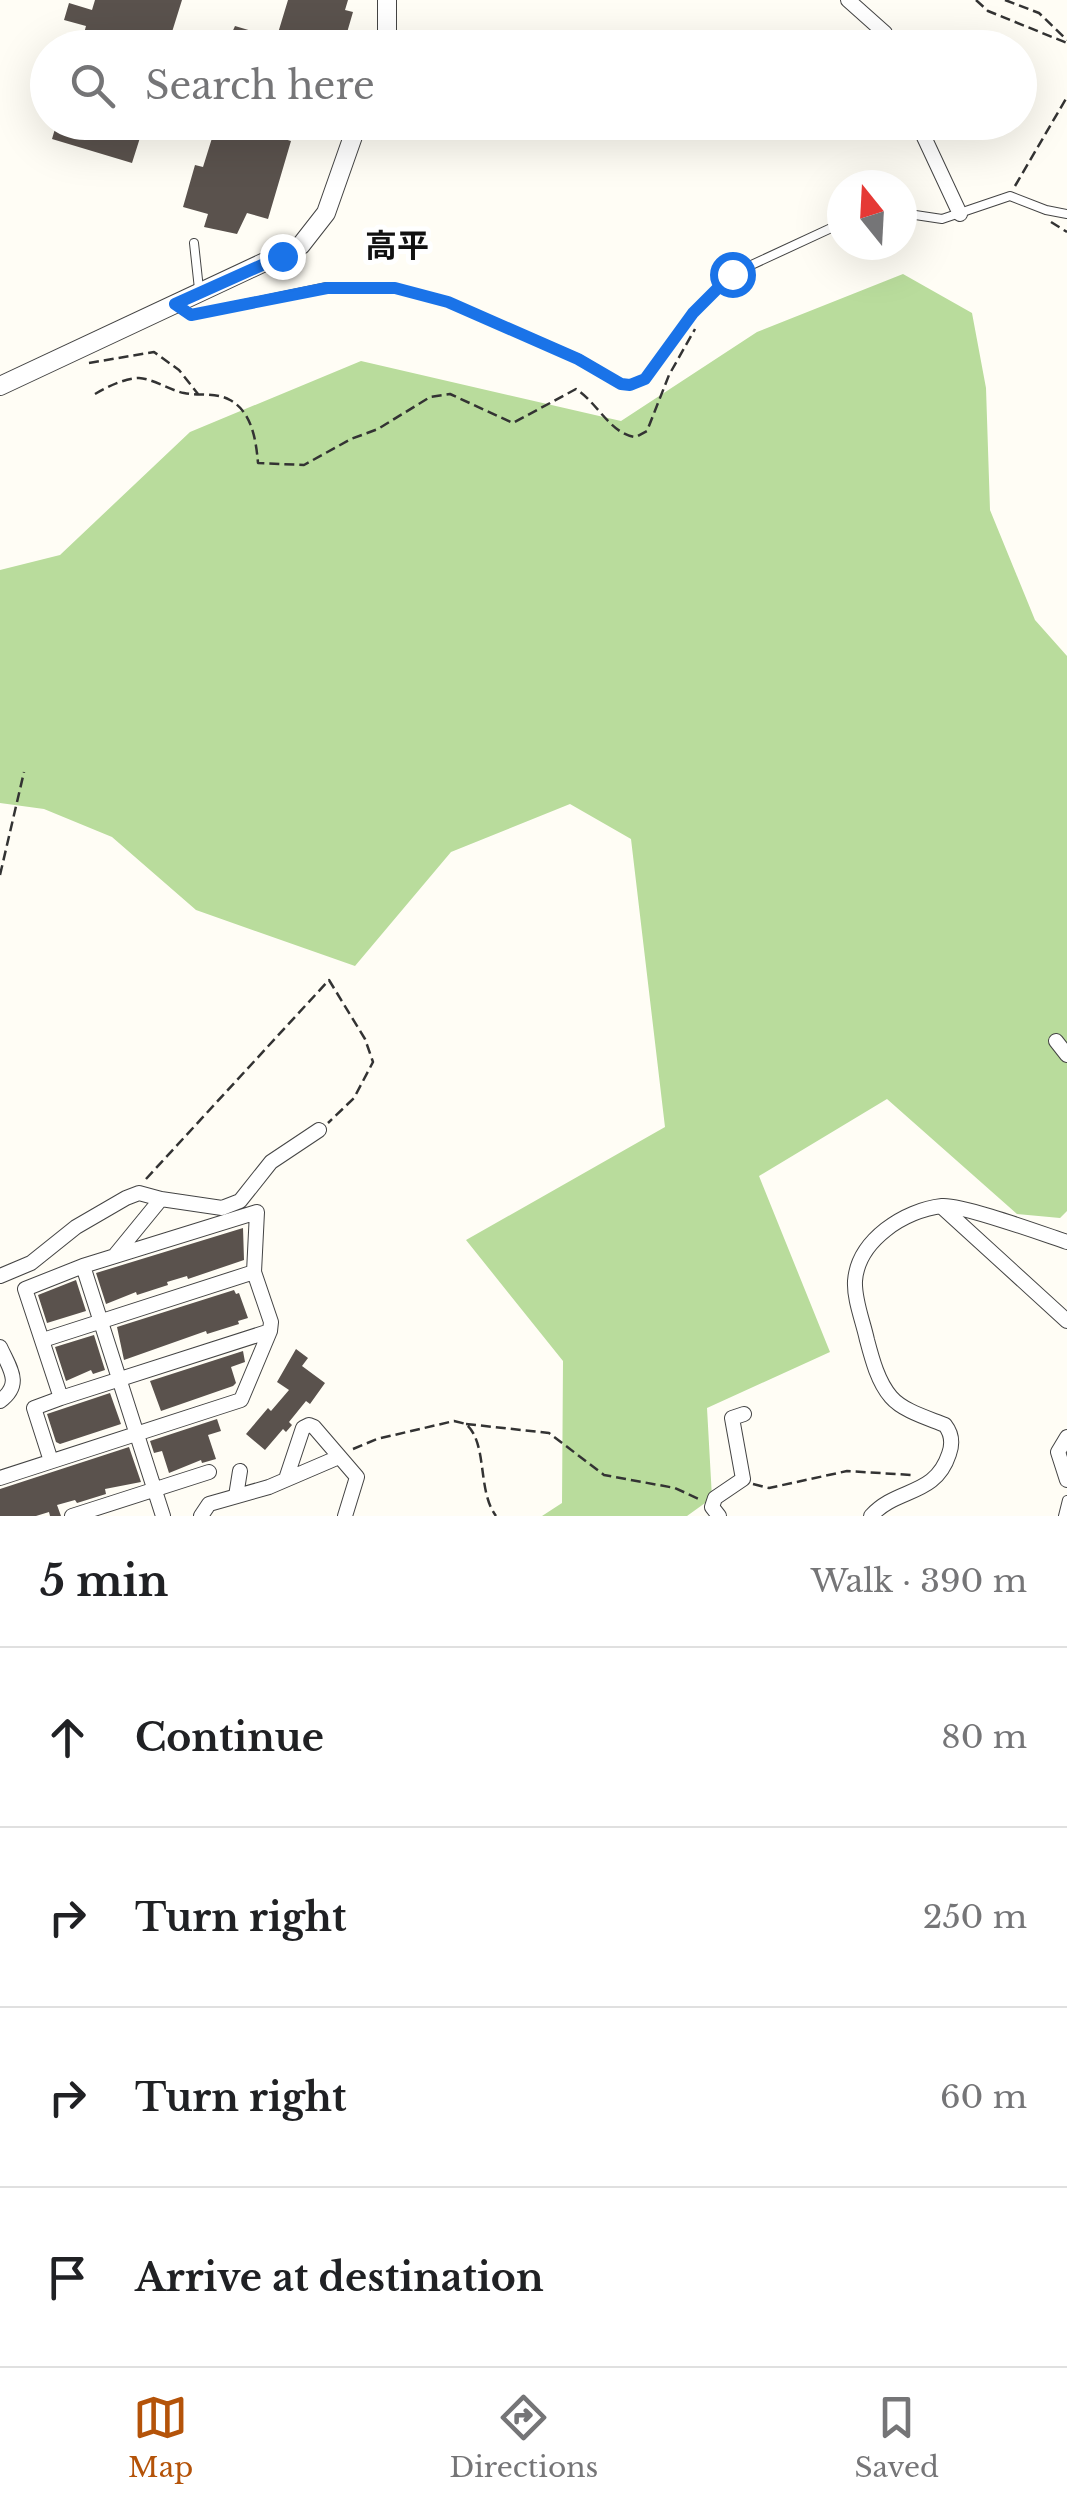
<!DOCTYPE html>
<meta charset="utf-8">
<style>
body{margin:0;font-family:"Libre Baskerville","Noto Sans JP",serif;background:#f6f6f6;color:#202124}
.compass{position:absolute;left:827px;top:170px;width:90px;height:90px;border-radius:50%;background:#fff;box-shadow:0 10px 40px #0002;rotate:342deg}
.stop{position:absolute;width:30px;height:30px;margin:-22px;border:8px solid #1a73e8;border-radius:50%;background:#fff}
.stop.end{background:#1a73e8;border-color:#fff;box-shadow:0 2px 10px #0008}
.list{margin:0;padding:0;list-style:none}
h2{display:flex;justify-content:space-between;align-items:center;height:130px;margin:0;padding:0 40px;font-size:42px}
h2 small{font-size:32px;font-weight:400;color:#757577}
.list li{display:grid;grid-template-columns:65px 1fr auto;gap:30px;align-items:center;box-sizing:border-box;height:180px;padding:0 40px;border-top:2px solid #e0e0e0}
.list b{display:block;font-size:38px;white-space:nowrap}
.list em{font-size:32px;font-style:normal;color:#757577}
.icon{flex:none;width:55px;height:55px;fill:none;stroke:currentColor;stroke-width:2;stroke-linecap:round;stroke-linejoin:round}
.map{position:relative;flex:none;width:1067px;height:1516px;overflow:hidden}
.search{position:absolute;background:#fff;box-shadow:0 10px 40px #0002;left:30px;right:30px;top:30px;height:110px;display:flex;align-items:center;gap:25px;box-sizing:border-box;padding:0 35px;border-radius:55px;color:#757577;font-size:38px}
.sheet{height:850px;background:#fff}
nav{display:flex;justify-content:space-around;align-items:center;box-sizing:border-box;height:140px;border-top:2px solid #e0e0e0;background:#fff;font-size:28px;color:#757577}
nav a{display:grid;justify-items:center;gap:5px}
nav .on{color:#b45309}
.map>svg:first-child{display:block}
.forest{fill:#b9dc9c}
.building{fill:#5a524d}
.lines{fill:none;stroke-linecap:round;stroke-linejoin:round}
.service-casing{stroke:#444;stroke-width:10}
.minor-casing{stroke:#444;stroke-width:16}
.tertiary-casing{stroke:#444;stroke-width:20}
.path{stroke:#333;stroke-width:2.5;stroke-dasharray:10 5;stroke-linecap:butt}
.service{stroke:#fff;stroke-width:8}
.minor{stroke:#fff;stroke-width:14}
.tertiary{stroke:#fff;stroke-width:18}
.route{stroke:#1a73e8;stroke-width:12}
.labels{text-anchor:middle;stroke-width:10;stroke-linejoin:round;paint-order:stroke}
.quarter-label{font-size:32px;font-weight:bold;fill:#111;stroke:#fff}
</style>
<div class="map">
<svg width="1067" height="1516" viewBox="0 0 1067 1516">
<rect width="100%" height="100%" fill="#fffdf5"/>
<path class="forest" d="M903 274 972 313 986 388 990 510 1035 620 1067 656V1211L1060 1218 1017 1214 887 1099 759 1176 830 1352 707 1408 712 1498 687 1516H542L562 1503 563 1361 466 1240 665 1127 631 839 570 804 451 852 355 966 196 910 112 837 44 809 0 803V570L60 555 190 432 361 361 621 421 757 332Z"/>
<path class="building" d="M95 0H182L167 48H80L86 26 64 20 69 3 92 10Z
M288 0H348L345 10 353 12 346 36 333 33 331 38 307 31 302 48H225L235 26 268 36 270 31 278 33Z
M57 122H145L132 163 52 139Z
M217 122H229L291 141 268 219 247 213 237 234 204 227 208 214 183 207 195 165 203 167Z
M243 1228 244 1260 188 1279 187 1276 167 1282 168 1285 137 1295 136 1292 106 1304 96 1273Z
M76 1280 86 1311 47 1323 38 1295Z
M234 1290 236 1294 239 1293 248 1318 238 1321 239 1324 207 1334 206 1331 124 1360 117 1327Z
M94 1335 105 1370 93 1374 91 1370 66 1381 55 1347Z
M296 1349 308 1358 302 1366 325 1383 310 1404 306 1401 289 1422 292 1425 286 1432 283 1429 265 1450 246 1434 268 1408 271 1411 289 1390 277 1382Z
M243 1351 245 1362 231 1367 236 1383 233 1386 161 1411 150 1381Z
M110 1393 121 1424 60 1444 56 1442 47 1414Z
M217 1419 221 1431 208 1435 216 1459 202 1463 201 1460 169 1473 162 1451 154 1453 150 1441Z
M129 1447 141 1482 105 1489 106 1494 77 1503 75 1500 57 1505 61 1516H50L49 1512 36 1516H0V1489Z"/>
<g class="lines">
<g class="service-casing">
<path id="service" d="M902 213 942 219 1010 196 1046 210 1067 214
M194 243 199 289
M175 305 191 315 327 287 395 288 448 302 579 359 621 384 630 385 645 379 693 313 732 274 842 223
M1063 1516 1067 1500"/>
</g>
<g class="minor-casing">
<path id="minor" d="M848 0 885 33 889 48
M917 122 960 214
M1056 1041 1067 1055
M942 1207 1067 1321
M116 1254 161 1199 222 1208 240 1201 271 1162 319 1130
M83 1266 163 1516
M0 1276 31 1263 76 1227 126 1198 139 1193 161 1199
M43 1340 254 1272
M0 1347C10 1369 23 1384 0 1401
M1067 1437 1058 1452 1067 1480
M51 1461 34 1408 61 1398
M0 1478 241 1400 270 1331 271 1322 254 1272 257 1212 83 1266 25 1289 61 1398 270 1331
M286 1479 303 1428 309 1425 314 1427 357 1477 345 1516
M236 1496 240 1471
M72 1516 209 1472
M201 1516 209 1504 269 1487 339 1457
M719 1516 712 1507 715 1498 743 1479 732 1418 744 1414
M871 1516C897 1487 935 1497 949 1454 953 1443 952 1434 945 1425 928 1418 903 1411 891 1397 878 1382 872 1359 867 1340 863 1321 854 1300 855 1281 858 1240 905 1210 942 1206 961 1204 1043 1234 1067 1242"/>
</g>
<g class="tertiary-casing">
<path id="tertiary" d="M382 48 387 31V0
M0 386 301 245 326 213 358 122"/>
</g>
<path class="path" d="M976 0 988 11 1067 43
M1005 0 1039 13 1067 40
M1015 186 1067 97
M1051 222 1067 232
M89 363 154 352 179 370 198 394
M95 394C107 387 125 378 139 378 154 379 169 390 184 393 199 396 216 392 230 400 252 412 256 440 258 463L304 465 351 439 378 429 430 397 450 394 513 423 576 389C597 402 611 435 636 437L647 431 669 375 695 329
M0 875 24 772
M146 1179 329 980 365 1039 373 1062 354 1098 328 1123
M466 1424 549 1433 604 1475 675 1488 701 1500
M353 1449 377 1439 454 1421 466 1424C488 1443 477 1491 496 1516
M753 1484 769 1488 847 1471 911 1475"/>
<use href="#service" class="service"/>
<use href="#minor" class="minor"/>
<use href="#tertiary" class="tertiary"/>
</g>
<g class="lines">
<path class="route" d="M282 256 175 304 191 315 327 288H395L448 302 578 359 621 384 630 385 645 379 693 313 732 274"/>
</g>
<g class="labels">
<g class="quarter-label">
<text x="397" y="257">高平</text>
</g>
</g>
</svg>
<svg class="compass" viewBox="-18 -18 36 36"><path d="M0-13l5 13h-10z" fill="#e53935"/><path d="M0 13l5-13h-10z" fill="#757577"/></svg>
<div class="stop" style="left:732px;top:274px"></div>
<div class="stop end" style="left:282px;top:256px"></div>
<div class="search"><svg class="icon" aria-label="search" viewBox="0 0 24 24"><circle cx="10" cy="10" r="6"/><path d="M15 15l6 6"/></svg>Search here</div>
</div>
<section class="sheet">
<h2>5 min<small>Walk · 390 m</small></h2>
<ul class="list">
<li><svg class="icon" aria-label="ahead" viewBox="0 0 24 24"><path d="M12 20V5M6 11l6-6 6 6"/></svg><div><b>Continue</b></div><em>80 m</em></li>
<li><svg class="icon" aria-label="right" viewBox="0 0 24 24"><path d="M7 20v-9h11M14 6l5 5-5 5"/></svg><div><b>Turn right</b></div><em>250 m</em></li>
<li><svg class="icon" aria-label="right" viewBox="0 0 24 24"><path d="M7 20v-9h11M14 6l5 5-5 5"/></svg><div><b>Turn right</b></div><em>60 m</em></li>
<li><svg class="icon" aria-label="arrive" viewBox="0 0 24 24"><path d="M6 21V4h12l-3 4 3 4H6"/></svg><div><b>Arrive at destination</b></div></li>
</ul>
</section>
<nav>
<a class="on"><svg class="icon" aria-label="map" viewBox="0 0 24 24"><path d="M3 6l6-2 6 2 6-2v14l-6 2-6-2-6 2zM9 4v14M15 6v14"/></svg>Map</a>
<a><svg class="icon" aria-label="directions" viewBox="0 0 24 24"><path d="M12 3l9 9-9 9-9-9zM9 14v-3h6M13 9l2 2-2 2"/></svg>Directions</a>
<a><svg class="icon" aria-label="saved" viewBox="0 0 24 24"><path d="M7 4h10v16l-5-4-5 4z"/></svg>Saved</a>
</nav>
